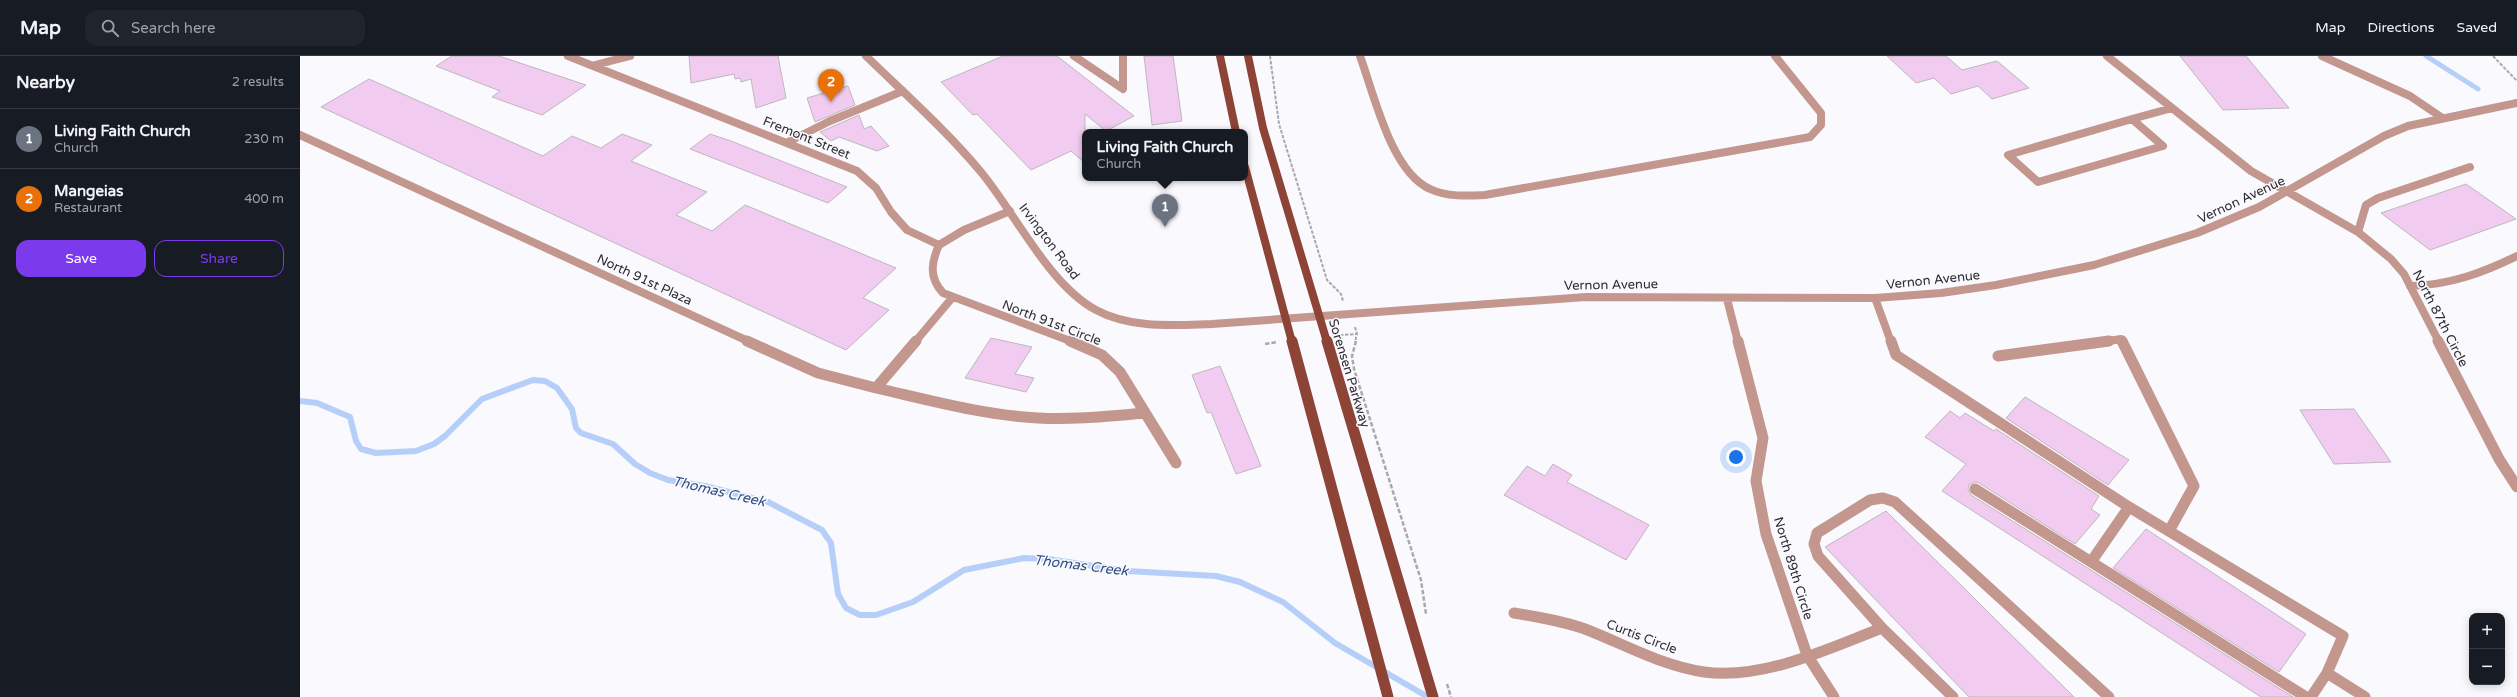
<!DOCTYPE html>
<meta charset="utf-8">
<style>
body{margin:0;font-family:"Varela Round",sans-serif;background:#20242c;color:#f1f3f6}
.controls{position:absolute;right:12px;bottom:12px;display:grid;overflow:hidden;border-radius:8px;box-shadow:0 2px 10px #0003}
.controls button{width:36px;height:36px;display:grid;place-items:center;padding:0;border:0;border-bottom:1px solid #363941;background:#171b24;color:#f1f3f6;font:20px sans-serif}
.you{position:absolute;left:1436px;top:401px;width:14px;height:14px;margin:-10px;border:3px solid #fff;border-radius:50%;background:#1a73e8;box-shadow:0 0 0 6px #1a73e833}
.badge{display:grid;place-items:center;width:26px;height:26px;border-radius:50%;background:#7c3aed;color:#fff;font-size:13px;font-weight:700}
.pin{position:absolute;translate:-50% -33px;filter:drop-shadow(0 1px 2px #0008)}
.pin::after{content:'';position:absolute;top:21px;width:14px;height:12px;background:inherit;clip-path:polygon(0 0,100% 0,50% 100%)}
.popup{position:absolute;left:782px;top:73px;width:166px;height:52px;box-sizing:border-box;display:grid;place-content:center;border-radius:8px;background:#171b24;filter:drop-shadow(0 1px 3px #0005);font-size:13px;white-space:nowrap;color:#9ea1a6}
.popup b{font-size:15px;color:#f1f3f6}
.popup::after{content:'';position:absolute;left:50%;top:100%;margin-left:-8px;border:8px solid transparent;border-top-color:#171b24}
.list{margin:0;padding:0;list-style:none}
h2{display:flex;justify-content:space-between;align-items:center;height:52px;margin:0;padding:0 16px;font-size:17px}
h2 small{font-size:13px;font-weight:400;color:#9ea1a6}
.list li{display:grid;grid-template-columns:26px 1fr auto;gap:12px;align-items:center;box-sizing:border-box;height:60px;padding:0 16px;border-top:1px solid #363941}
.list b{display:block;font-size:15px;white-space:nowrap}
.list p{margin:0;font-size:13px;white-space:nowrap;color:#9ea1a6}
.list em{font-size:13px;font-style:normal;color:#9ea1a6}
.actions{display:flex;gap:8px;padding:12px 16px}
.actions a{flex:1;padding:9px 0;border:1px solid #7c3aed;border-radius:12px;text-align:center;font-size:14px;color:#7c3aed}
.actions .main{background:#7c3aed;color:#fff}
.icon{flex:none;width:22px;height:22px;fill:none;stroke:currentColor;stroke-width:2;stroke-linecap:round;stroke-linejoin:round}
.map{position:relative;flex:none;width:2217px;height:641px;overflow:hidden}
header{display:flex;align-items:center;gap:24px;box-sizing:border-box;height:56px;padding:0 20px;background:#171b24;border-bottom:1px solid #363941}
header strong{font-size:19px}
nav{display:flex;gap:22px;margin-inline-start:auto;font-size:14px}
.search{width:280px;height:36px;background:#20242c;display:flex;align-items:center;gap:10px;box-sizing:border-box;padding:0 14px;border-radius:12px;color:#9ea1a6;font-size:15px}
main{display:flex}
aside{flex:1;background:#171b24}
.map>svg:first-child{display:block}
.lines{fill:none;stroke-linecap:round;stroke-linejoin:round}
.stream-far1{stroke:#b6cff8;stroke-width:5}
.stream{stroke:#b6cff8;stroke-width:6}
.building{fill:#f1ccf0;stroke:#beb7bd}
.path-far1{stroke:#a9a9ae;stroke-width:2;stroke-dasharray:3.5 1.5;stroke-linecap:butt}
.path{stroke:#a9a9ae;stroke-width:2.5;stroke-dasharray:4.5 2;stroke-linecap:butt}
.minor-far1{stroke:#c3978d;stroke-width:8}
.minor{stroke:#c3978d;stroke-width:11}
.major-far1{stroke:#8d4335;stroke-width:8}
.major{stroke:#8d4335;stroke-width:11}
.labels{text-anchor:middle;stroke-width:3;stroke-linejoin:round;paint-order:stroke}
.street-label{font-size:13px;fill:#2d2d31;stroke:#f9f9fe}
.water-label{font-size:14px;font-style:italic;fill:#304e82;stroke:#f9f9fe}
</style>
<header>
<strong>Map</strong>
<div class="search"><svg class="icon" aria-label="search" viewBox="0 0 24 24"><circle cx="10" cy="10" r="6"/><path d="M15 15l6 6"/></svg>Search here</div>
<nav><a>Map</a><a>Directions</a><a>Saved</a></nav>
</header>
<main>
<aside>
<h2>Nearby<small>2 results</small></h2>
<ul class="list">
<li><span class="badge" style="background:#6b7280">1</span><div><b>Living Faith Church</b><p>Church</p></div><em>230 m</em></li>
<li><span class="badge" style="background:#e8710a">2</span><div><b>Mangeias</b><p>Restaurant</p></div><em>400 m</em></li>
</ul>
<div class="actions"><a class="main">Save</a><a>Share</a></div>
</aside>
<div class="map">
<svg width="2217" height="641" viewBox="0 0 2217 641">
<rect width="100%" height="100%" fill="#f9f9fe"/>
<g class="lines">
<path class="stream-far1" d="M2126 0 2178 33"/>
<path class="stream" d="M0 345 17 347 50 361 56 385 61 393 76 397 116 395 134 388 145 380 182 343 233 324 245 325 257 332 272 353 276 372 281 377 313 388 335 408 350 417 368 424 405 430 468 446 522 474 531 487 538 538 546 552 560 559H576L613 546 664 514 724 502 748 503 827 515 916 520 940 526 983 546 1035 587 1128 641"/>
</g>
<path class="building" d="M152 0H199L286 29 242 59 192 41 200 35 136 10Z
M389 0H478L486 42 456 52 451 23 441 26 440 22 435 23 434 18 391 27Z
M703 0H757L834 60 806 75 785 58V107L771 95 731 114 677 58 673 59 641 26Z
M844 0H873L882 65 852 69Z
M1587 0H1646L1662 14 1697 5 1729 32 1692 43 1678 30 1651 38 1634 22 1616 27Z
M1880 0H1946L1989 52 1923 54Z
M69 23 243 100 272 80 301 92 322 78 352 89 331 105 407 136 376 159 412 175 445 149 596 212 563 242 589 254 546 294 21 51Z
M548 30 555 49 515 66 507 42Z
M559 59 564 73 571 70 589 90 577 95 539 81 531 85 520 76Z
M410 78 431 85 547 131 528 147 390 93Z
M2166 128 2216 163 2130 194 2081 157Z
M691 282 732 291 715 318 734 322 726 336 665 322Z
M920 310 961 410 936 418 911 356 907 357 892 319Z
M1725 341 1829 404 1808 429 1706 362Z
M2054 353 2091 406 2034 408 2000 354Z
M1650 355 1660 362 1665 357 1694 375 1696 373 1799 440 1791 453 1800 459 1775 488 1679 427 1675 426 1669 429 1668 433 1671 439 1993 641H1961L1642 435 1666 408 1625 381Z
M1253 408 1272 419 1267 426 1349 469 1326 504 1204 439 1227 410 1245 420Z
M1586 455 1774 641H1669L1525 491Z
M1846 473 2006 578 1979 616 1813 512Z"/>
<g class="lines">
<path class="path-far1" d="M970 0 979 68 1027 224 1041 238 1043 245
M2193 0 2217 25
M1055 271 1057 278 1055 286
M1040 279 1057 278"/>
<path class="path" d="M1056 285 1052 300 1054 313 1121 524 1126 558
M965 288 977 286
M1147 628 1151 641"/>
<path class="minor-far1" d="M268 0 557 115 576 132 591 156 607 174 639 189
M566 0C605 38 646 74 681 116 715 157 749 229 796 254 831 273 874 269 912 268L1286 241 1575 242 1641 237 1696 229 1794 209 1897 177 1959 151 2084 80 2108 70 2217 47
M774 0 823 33V0
M1060 0C1074 38 1091 116 1130 133 1147 141 1167 140 1185 139L1510 81 1521 69V57L1475 0
M1807 0 1951 115 2058 176 2091 203 2104 218 2139 286
M2022 0 2110 40 2141 61
M295 9 330 0
M1832 63 1863 90 1738 126 1708 99Z
M1832 63 1872 52
M0 79 450 286
M488 86 530 65 603 35
M2058 176 2066 149 2078 142 2170 111
M639 189C631 207 629 222 643 237L773 286
M639 189 664 174 710 155
M2110 230C2150 229 2182 217 2217 200
M1575 242 1591 286
M1427 243 1438 286
M615 286 652 242
M1802 286 1821 283 1822 286"/>
<path class="minor" d="M447 285 518 317 576 332 616 285
M770 285 802 299 820 316 876 407
M1438 285 1463 382 1456 425 1466 478 1507 599 1534 641
M1591 285 1596 299 1829 451 2043 580 2027 617 2011 641
M1822 285 1894 430 1869 475
M2138 285 2199 403 2217 431
M1698 300 1809 285
M576 332C629 344 683 359 738 362 774 364 810 360 845 357
M1675 433 2006 641
M1791 506 1829 451
M1214 557C1238 561 1262 565 1285 573 1324 588 1362 610 1404 616 1464 624 1527 593 1582 572
M2027 617 2065 641
M1653 641 1582 572 1518 500 1514 488 1517 477 1570 444 1583 442 1595 446 1809 641"/>
<path class="major-far1" d="M920 0 936 76
M948 0 963 72 1027 286
M945 111 992 286"/>
<path class="major" d="M992 285 1088 641
M1027 285 1133 641"/>
</g>
<g class="labels">
<g class="street-label">
<text transform="translate(507 81) rotate(22)" y="5">Fremont Street</text>
<text transform="translate(1941 143) rotate(-25)" y="5">Vernon Avenue</text>
<text transform="translate(750 185) rotate(53)" y="5">Irvington Road</text>
<text transform="translate(345 223) rotate(25)" y="5">North 91st Plaza</text>
<text transform="translate(1633 223) rotate(-6)" y="5">Vernon Avenue</text>
<text transform="translate(1311 228) rotate(-1)" y="5">Vernon Avenue</text>
<text transform="translate(2141 262) rotate(63)" y="5">North 87th Circle</text>
<text transform="translate(752 266) rotate(21)" y="5">North 91st Circle</text>
<text transform="translate(1050 317) rotate(73)" y="5">Sorensen Parkway</text>
<text transform="translate(1494 512) rotate(73)" y="5">North 89th Circle</text>
<text transform="translate(1342 580) rotate(21)" y="5">Curtis Circle</text>
</g>
<g class="water-label">
<text transform="translate(419 435) rotate(13)" y="5">Thomas Creek</text>
<text transform="translate(781 509) rotate(7)" y="5">Thomas Creek</text>
</g>
</g>
</svg>
<div class="controls">
<button>+</button>
<button>−</button>
</div>
<div class="you"></div>
<div class="pin badge" style="left:865px;top:171px;background:#6b7280">1</div>
<div class="popup"><b>Living Faith Church</b>Church</div>
<div class="pin badge" style="left:531px;top:46px;background:#e8710a">2</div>
</div>
</main>
